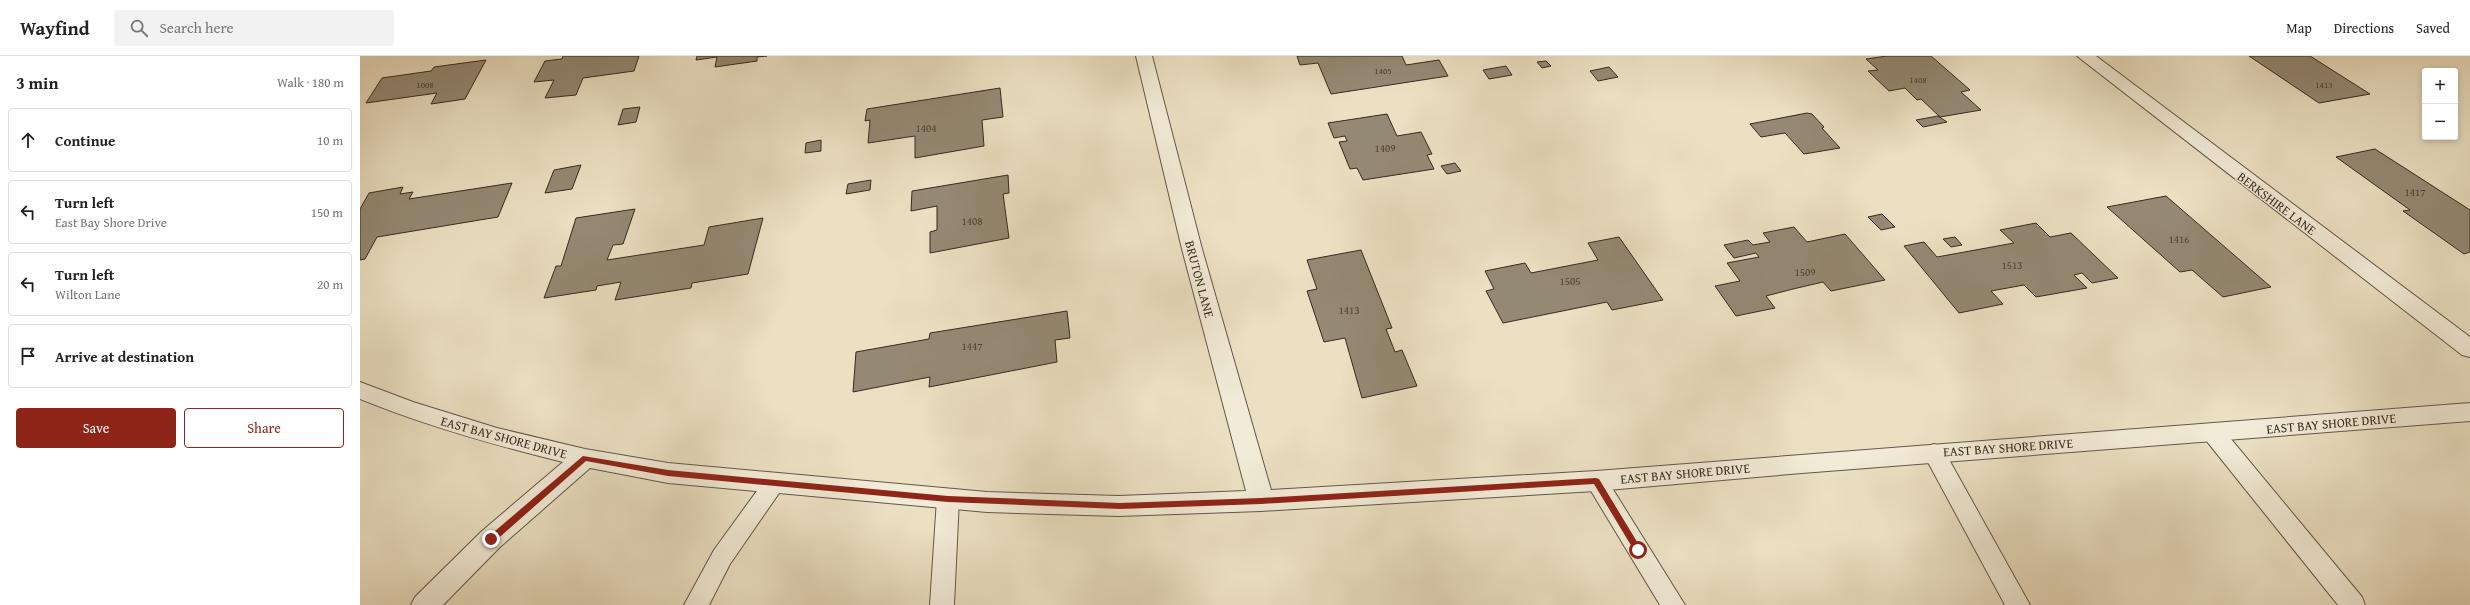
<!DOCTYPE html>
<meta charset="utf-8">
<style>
body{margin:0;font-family:"Gentium Book Plus",serif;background:#f2f2f2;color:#222}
.controls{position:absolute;right:12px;top:12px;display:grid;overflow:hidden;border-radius:4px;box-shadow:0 2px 6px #0003}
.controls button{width:36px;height:36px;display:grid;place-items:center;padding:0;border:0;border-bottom:1px solid #e0e0e0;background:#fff;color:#222;font:20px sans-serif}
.stop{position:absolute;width:12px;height:12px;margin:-9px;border:3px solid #8f2418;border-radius:50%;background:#fff}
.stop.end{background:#8f2418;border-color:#fff;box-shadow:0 1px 4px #0008}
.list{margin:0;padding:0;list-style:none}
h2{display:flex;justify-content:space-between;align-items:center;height:52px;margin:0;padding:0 16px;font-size:17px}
h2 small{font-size:13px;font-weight:400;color:#767676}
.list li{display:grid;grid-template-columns:26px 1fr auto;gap:12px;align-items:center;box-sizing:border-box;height:64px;margin:0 8px 8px;padding:0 8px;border:1px solid #e0e0e0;border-radius:4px}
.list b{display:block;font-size:15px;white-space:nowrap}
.list p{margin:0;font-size:13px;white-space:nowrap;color:#767676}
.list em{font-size:13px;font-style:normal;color:#767676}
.actions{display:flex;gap:8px;padding:12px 16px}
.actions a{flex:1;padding:9px 0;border:1px solid #8f2418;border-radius:4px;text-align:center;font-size:14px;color:#8f2418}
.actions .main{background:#8f2418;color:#fff}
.icon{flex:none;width:22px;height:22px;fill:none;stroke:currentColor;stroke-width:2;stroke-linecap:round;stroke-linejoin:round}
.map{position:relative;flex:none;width:2110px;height:549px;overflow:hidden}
header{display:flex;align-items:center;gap:24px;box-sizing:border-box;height:56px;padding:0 20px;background:#fff;border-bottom:1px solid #e0e0e0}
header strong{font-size:19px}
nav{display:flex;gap:22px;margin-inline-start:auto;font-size:14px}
.search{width:280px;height:36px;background:#f2f2f2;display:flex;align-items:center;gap:10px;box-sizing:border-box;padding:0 14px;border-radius:4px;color:#767676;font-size:15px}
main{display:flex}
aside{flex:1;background:#fff}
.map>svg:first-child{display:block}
.building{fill:#948974;stroke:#352a1f}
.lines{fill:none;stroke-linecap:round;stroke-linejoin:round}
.lane-casing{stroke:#625848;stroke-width:2}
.street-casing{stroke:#625848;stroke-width:2}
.lane{fill:#f2ebd7;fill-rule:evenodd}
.street{fill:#f2ebd7;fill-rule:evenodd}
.route{fill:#8f2418}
.labels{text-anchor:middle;stroke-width:3;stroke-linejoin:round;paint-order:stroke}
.far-number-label{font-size:9px;fill:#4d4234}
.number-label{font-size:11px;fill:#4d4234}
.street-label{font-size:13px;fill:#352a1f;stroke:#f2ebd7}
</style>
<header>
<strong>Wayfind</strong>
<div class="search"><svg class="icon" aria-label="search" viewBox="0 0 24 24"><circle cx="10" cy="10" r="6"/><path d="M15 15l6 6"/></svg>Search here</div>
<nav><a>Map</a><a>Directions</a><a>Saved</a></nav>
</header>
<main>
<aside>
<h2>3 min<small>Walk · 180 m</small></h2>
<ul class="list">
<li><svg class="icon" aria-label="ahead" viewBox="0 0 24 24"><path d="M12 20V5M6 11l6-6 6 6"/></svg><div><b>Continue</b></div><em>10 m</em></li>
<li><svg class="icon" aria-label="left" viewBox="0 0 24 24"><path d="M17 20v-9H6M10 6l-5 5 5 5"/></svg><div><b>Turn left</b><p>East Bay Shore Drive</p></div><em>150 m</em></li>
<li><svg class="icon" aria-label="left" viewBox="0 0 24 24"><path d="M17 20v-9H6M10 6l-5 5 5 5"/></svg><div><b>Turn left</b><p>Wilton Lane</p></div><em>20 m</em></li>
<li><svg class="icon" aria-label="arrive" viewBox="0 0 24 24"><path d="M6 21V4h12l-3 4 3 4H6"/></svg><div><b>Arrive at destination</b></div></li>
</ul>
<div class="actions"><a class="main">Save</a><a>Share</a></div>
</aside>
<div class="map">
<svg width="2110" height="549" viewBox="0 0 2110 549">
<rect width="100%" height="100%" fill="#ebe0c2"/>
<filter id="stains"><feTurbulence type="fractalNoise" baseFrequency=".005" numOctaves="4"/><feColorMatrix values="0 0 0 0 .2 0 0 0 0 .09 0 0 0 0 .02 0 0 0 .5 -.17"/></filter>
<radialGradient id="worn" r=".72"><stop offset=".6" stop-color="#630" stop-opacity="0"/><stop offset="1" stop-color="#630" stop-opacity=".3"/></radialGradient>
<path class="building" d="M203 0H279L274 15 223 22 216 39 185 42 194 24 174 26 185 5 202 3Z
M337 0H407L397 1V5L355 11 357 1 336 4Z
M937 0H1042L1046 9 1079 4 1088 20 971 38 958 7 940 9Z
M1527 0H1571L1610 34 1601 36 1621 54 1580 61 1561 43 1557 44 1545 32 1529 35 1508 15 1518 14 1506 3Z
M1889 0H1950L2010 38 1959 47Z
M126 4 105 43 71 48 77 37 6 47 22 22 71 15 74 11Z
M1186 5 1191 10 1182 12 1177 6Z
M1146 10 1152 19 1129 23 1123 14Z
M1249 11 1258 21 1238 25 1230 15Z
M640 32 643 61 622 64 624 90 555 102V80L508 87 510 64 505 65 507 53Z
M280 51 276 66 258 69 263 53Z
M1447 57 1452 58 1464 71 1462 72 1480 92 1444 98 1425 77 1401 81 1390 68Z
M1027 58 1037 80 1061 76 1072 98 1067 99 1074 113 1003 124 997 112 990 113 979 86 987 85 985 80 974 82 968 67Z
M1578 60 1587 66 1563 71 1556 64Z
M461 84V95L445 97 446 87Z
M2015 93 2110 154V196L2104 198 2043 155 2050 154 1976 101Z
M1095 107 1101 115 1087 118 1081 110Z
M221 109 212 133 185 137 194 114Z
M648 119 649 137 643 138 649 182 570 197V176L577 174V150L551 155 552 135Z
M511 124 510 134 486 138 488 128Z
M152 127 138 161 17 181 5 203 0 204V153L9 137 43 131 40 138 53 136 49 143Z
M1806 140 1911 231 1863 241 1832 214 1820 216 1747 151Z
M275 153 263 188 253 189 247 204 344 189 349 171 403 162 388 218 332 227 331 232 255 244 261 226 237 230 236 234 184 242 196 210H201L216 162Z
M1522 158 1535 171 1521 174 1508 161Z
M1676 167 1690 181 1711 177 1758 222 1732 227 1722 217 1714 219 1727 232 1676 241 1664 229 1631 235 1643 248 1599 257 1544 190 1564 186 1577 201 1654 187 1640 174Z
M1434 171 1447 186 1485 178 1525 224 1471 235 1463 226 1433 233 1406 240 1415 252 1376 260 1355 230 1380 225 1367 207 1399 201 1396 197 1374 202 1364 189 1388 184 1393 189 1410 186 1403 177Z
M1259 181 1303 244 1252 254 1247 246 1143 267 1126 235 1134 233 1125 215 1165 207 1171 217 1238 204 1228 187Z
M1595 181 1602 189 1591 191 1583 183Z
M1001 194 1032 272 1026 273 1035 296 1042 294 1057 330 1002 342 985 282 964 286 947 235 957 233 947 204Z
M707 255 710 282 695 284 697 306 569 331 570 321 493 336 496 296 569 283 570 277Z"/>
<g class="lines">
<g class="lane-casing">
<path id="lane" d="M1853 369 1861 371 2002 541 2005 549H1978L1845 383 1842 377 1845 371Z
M1574 388 1582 391 1670 549H1645L1563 397 1566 391Z
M1236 416 1244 419 1325 549H1300L1225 425 1228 419Z
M415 418 423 421 426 427 370 508 349 549H324L354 494 407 421Z
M588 434 596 437 599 443 594 549H570L577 443 580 437Z"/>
</g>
<g class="street-casing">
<path id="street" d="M776 0H792L842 193 911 434 1236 415 2110 347V365L1442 417 1236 435 901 455 759 460 627 456 308 427 230 412 140 491 83 549H51L55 541 122 475 203 406C134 389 66 370 0 343V326L53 346 137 372 225 393 308 407 627 436 759 440 886 435 822 193Z
M1717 0H1736L2110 281V301L2102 299Z"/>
</g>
<use href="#lane" class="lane"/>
<use href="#street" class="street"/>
</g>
<path class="route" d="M223 400 308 414 588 440 760 447 901 442 1236 422 1239 423 1282 494 1281 496H1275L1234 428 901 448 760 453 588 446 308 420 226 405 134 486H128V481Z"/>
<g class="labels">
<g class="far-number-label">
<text x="1023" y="18">1405</text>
<text x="1558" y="27">1408</text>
<text x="65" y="32">1008</text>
<text x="1964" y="32">1413</text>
</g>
<g class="number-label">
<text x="566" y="76">1404</text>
<text x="1025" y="96">1409</text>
<text x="2055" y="140">1417</text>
<text x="612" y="169">1408</text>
<text x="1819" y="187">1416</text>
<text x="1652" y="213">1513</text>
<text x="1445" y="220">1509</text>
<text x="1210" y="229">1505</text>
<text x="989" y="258">1413</text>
<text x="612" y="294">1447</text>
</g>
<g class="street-label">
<text transform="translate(1917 147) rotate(37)" y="5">BERKSHIRE LANE</text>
<text transform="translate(840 223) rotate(75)" y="5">BRUTON LANE</text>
<text transform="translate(1971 367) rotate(-5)" y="5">EAST BAY SHORE DRIVE</text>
<text transform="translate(144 381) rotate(15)" y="5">EAST BAY SHORE DRIVE</text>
<text transform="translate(1648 391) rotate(-4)" y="5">EAST BAY SHORE DRIVE</text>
<text transform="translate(1325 417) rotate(-5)" y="5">EAST BAY SHORE DRIVE</text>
</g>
</g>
<rect width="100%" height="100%" filter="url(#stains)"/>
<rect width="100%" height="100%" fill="url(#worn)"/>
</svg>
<div class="controls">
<button>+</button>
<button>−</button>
</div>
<div class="stop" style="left:1278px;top:494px"></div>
<div class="stop end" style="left:131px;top:483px"></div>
</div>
</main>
